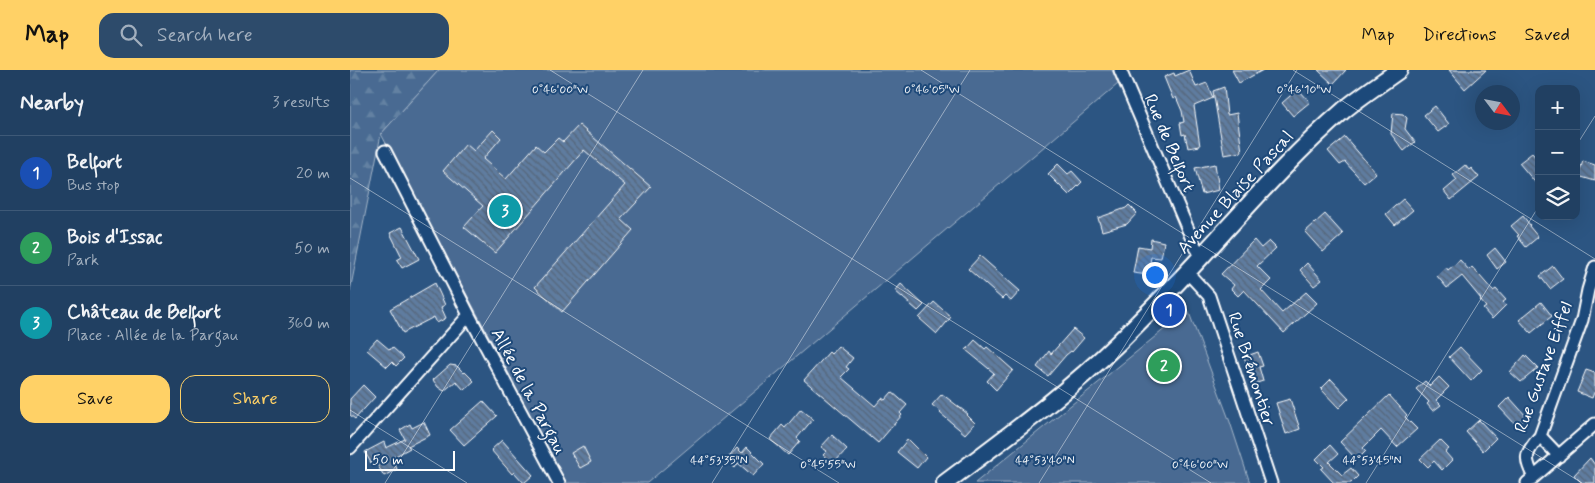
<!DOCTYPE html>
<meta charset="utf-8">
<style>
body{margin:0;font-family:Mynerve,sans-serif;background:#2d4b6b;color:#f1f3f6}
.controls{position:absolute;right:15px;top:15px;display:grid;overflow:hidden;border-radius:10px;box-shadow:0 5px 20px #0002}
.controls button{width:45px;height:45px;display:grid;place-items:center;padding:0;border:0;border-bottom:1px solid #3e5977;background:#214062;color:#f1f3f6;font:25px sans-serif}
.compass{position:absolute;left:1125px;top:15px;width:45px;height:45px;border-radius:50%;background:#214062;box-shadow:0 5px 20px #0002;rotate:122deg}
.scale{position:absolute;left:15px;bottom:12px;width:90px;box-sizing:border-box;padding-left:5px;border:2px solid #fff;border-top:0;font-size:14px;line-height:18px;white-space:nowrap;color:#fff;-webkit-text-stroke:4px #1f4a7a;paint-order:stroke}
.you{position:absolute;left:804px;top:204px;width:18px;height:18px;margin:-12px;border:4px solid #fff;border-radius:50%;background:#1a73e8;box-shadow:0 0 0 8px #1a73e833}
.badge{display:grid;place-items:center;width:32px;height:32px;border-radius:50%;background:#ffd166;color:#fff;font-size:16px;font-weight:700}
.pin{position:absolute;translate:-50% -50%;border:2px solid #fff;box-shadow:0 1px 5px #0006}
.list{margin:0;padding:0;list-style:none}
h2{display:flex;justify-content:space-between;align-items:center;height:65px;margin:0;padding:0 20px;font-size:21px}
h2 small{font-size:16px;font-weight:400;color:#a2afbe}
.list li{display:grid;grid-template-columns:32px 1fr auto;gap:15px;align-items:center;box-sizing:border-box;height:75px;padding:0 20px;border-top:1px solid #3e5977}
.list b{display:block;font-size:19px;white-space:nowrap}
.list p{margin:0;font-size:16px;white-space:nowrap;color:#a2afbe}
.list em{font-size:16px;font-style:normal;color:#a2afbe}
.actions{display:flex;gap:10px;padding:15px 20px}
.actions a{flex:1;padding:11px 0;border:1px solid #ffd166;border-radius:15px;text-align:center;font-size:18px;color:#ffd166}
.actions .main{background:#ffd166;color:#111}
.icon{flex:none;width:28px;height:28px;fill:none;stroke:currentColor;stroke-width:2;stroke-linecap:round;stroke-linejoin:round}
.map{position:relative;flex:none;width:1245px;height:413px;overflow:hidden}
header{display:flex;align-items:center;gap:30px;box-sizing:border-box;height:70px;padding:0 25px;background:#ffd166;color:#111}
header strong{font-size:24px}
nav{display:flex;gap:28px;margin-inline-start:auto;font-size:18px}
.search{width:350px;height:45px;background:#2d4b6b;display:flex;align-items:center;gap:12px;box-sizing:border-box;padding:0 18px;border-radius:15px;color:#a2afbe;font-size:19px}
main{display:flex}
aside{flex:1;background:#214062}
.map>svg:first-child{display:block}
.forest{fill:url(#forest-firs);stroke:#a4b5c8}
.green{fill:#486b92;stroke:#a4b5c8}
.building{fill:url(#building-back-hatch);stroke:#fff}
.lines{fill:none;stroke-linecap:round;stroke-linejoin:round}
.minor-casing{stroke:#fff;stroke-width:15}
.secondary-casing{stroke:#fff;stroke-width:20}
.minor{stroke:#1f4a7a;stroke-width:11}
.secondary{stroke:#1f4a7a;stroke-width:16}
.ticks{fill:none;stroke:#fff;stroke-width:1;stroke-opacity:0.45}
.labels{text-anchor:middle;stroke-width:4;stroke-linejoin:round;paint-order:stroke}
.street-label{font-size:18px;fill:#fff;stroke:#1f4a7a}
.ticks-label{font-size:12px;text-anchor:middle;fill:#fff;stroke:#1f4a7a;stroke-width:4;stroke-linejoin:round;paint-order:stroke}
</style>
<header>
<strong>Map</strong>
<div class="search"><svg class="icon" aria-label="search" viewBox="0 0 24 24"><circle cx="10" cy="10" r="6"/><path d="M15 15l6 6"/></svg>Search here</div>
<nav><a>Map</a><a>Directions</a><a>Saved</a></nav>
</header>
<main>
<aside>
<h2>Nearby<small>3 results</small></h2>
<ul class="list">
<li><span class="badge" style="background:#1a4fb4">1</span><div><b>Belfort</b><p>Bus stop</p></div><em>20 m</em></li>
<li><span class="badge" style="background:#2e9e5b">2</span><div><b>Bois d'Issac</b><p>Park</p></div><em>50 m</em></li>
<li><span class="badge" style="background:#0f9aa8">3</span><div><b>Château de Belfort</b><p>Place · Allée de la Pargau</p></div><em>360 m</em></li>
</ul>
<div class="actions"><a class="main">Save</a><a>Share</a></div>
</aside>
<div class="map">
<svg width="1245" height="413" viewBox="0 0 1245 413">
<defs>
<pattern id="forest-firs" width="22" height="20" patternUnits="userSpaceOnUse" patternTransform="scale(1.25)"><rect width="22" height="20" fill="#486b92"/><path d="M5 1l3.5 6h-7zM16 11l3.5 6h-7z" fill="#6381a2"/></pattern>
<pattern id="building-back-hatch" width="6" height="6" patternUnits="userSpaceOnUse" patternTransform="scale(1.25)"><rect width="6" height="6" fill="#5e7c9f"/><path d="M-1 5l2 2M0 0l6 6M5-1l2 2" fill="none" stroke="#56667a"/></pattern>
</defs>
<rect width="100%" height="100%" fill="#2c5582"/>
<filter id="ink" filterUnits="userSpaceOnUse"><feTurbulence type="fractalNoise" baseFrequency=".02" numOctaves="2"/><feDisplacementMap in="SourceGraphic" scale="10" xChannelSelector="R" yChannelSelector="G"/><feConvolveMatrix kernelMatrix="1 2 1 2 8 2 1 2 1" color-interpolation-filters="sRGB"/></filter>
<g filter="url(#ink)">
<path class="forest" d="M0 0H89L31 64 0 221Z"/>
<path class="green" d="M89 0H762L768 14 297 413H214L171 343 164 313 31 64Z
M838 240 880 352 900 413H625Z"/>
<path class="building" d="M839 0 846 17 857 13 863 28 844 36 850 76 838 78 835 64 832 65 830 53 834 52 832 41 826 27 823 29 814 7 824 3 825 6Z
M882 0H913L889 13Z
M968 0H996L983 14Z
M1099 0H1136L1115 19Z
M874 17 877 45 887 43 892 82 874 85 863 21Z
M948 19 960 32 943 46 932 33Z
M1085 36 1099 54 1088 62 1074 45Z
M1043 43 1053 44 1057 48 1055 59 1065 72 1054 81 1041 64Z
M229 55 301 117 271 149 283 160 212 242 185 217 275 115 234 80 145 183 114 157 133 136 93 101 116 74 124 81 143 60 151 68 133 89 156 109 186 75 194 82 208 68 213 72Z
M995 67 1026 103 1014 113 995 92 990 95 978 81Z
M1182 83 1189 91V117L1169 93Z
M1233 91 1245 95V111L1228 106Z
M708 94 718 104 722 101 732 112 719 125 698 104Z
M865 94 869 120 852 124 845 98Z
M1115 95 1119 100 1121 98 1129 107 1101 130 1094 121 1107 110 1103 105Z
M1053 129 1063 140 1045 155 1036 144Z
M779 135 787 143 777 154 752 161 748 148 776 138Z
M975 144 993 164 973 182 955 162Z
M1173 146 1180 155 1179 156 1188 167 1176 177 1167 166 1169 165 1161 156Z
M52 157 69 189 52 198 47 190 52 187 40 163Z
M801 169 814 172 811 188 801 187 798 205 783 203 788 176 800 178Z
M904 170 911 178 919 171 926 178 907 196 921 210 911 220 932 243 956 222 967 233 934 263 894 220 888 226 881 219 884 215 871 204Z
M1145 178 1156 192 1147 199 1137 185Z
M630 186 670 221 661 231 655 226 652 229 618 199Z
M1110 190 1119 200 1122 197 1143 221 1146 219 1156 230 1153 232 1156 235 1142 249 1133 239 1136 237 1130 230 1131 229 1112 206 1097 218 1087 206 1096 197 1098 200Z
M957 193 972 210 964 216 950 200Z
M1203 196 1213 209 1200 219 1190 206Z
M85 213 95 235 91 237 96 248 87 253 84 247 53 263 40 239Z
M551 214 574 235 568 241 545 221Z
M584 232 601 247 587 264 569 248Z
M1191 232 1202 246 1181 263 1169 250Z
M723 259 734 268 722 282 721 281 716 285 698 306 687 297 699 281 701 284Z
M27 269 40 280 42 277 54 288 46 296 42 292 37 297 17 280Z
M625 270 635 279 637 277 663 300 646 320 637 311 644 303 616 280Z
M488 276 503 288 496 297 499 299 491 307 525 336 532 328 535 330 542 322 557 335 550 343 552 345 528 373 454 310 479 282 481 284Z
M1110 277 1132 300 1121 311 1099 287Z
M908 282 913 296 909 297 913 311 904 314 894 287Z
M1175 285 1188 298 1171 312 1160 302Z
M100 295 107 296 114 303 115 302 124 311 114 320 106 311 94 321 88 317 83 310Z
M1236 300 1245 303V320L1242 328 1227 322Z
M1089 307 1099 317 1086 330 1091 335 1083 341 1077 334 1079 332 1066 319 1075 311 1080 316Z
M981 309 999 328 989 338 971 319Z
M13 315 25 327 5 349 0 345V329Z
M592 324 618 344 617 345 625 353 615 364 590 343 591 342 582 335Z
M1039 325 1057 345 1055 347 1067 359 1047 377 1031 360 1013 378 1016 381 1007 390 990 372Z
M1159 327 1177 347 1167 356 1149 337Z
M940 329 950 359 936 364 926 333Z
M133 331 147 346 114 375 100 360Z
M451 339 463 349 447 368 450 371 438 385 420 369 432 355 435 358Z
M1129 350 1146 368 1133 381 1116 362Z
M74 352 80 365 58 376 60 378 42 388 47 399 34 406 25 391 21 393 15 382 34 372 36 378 55 369 50 360 60 354 62 358Z
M482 365 497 379 483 394 473 385 477 381 471 377Z
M558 369 576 387 567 398 547 382Z
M152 370 183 405 174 413 164 402 162 404 141 380Z
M1090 370 1099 379 1095 382 1102 390 1092 400 1084 391 1078 397 1070 389Z
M980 375 988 384 979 392 992 405 1001 398 1008 406 1001 413H984L971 399 974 397 966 389Z
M233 376 241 392 230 398 221 383Z
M397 377 414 394 403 406 388 393 385 398 376 390 387 378 392 383Z
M1240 388 1245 395V413H1232L1224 405Z"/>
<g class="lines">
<g class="minor-casing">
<path id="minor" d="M770 0 845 176 852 186
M35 81 119 245
M837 202 859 226 921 413
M1190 366 1209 386
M0 378 119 245 209 413
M1184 407C1173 388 1176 382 1190 366L1232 250 1238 220 1245 197
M1177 413 1245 354"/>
</g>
<g class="secondary-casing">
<path id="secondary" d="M595 413C655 368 716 324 769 272 797 244 825 216 851 187 897 137 942 85 994 40 1011 26 1031 13 1049 0"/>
</g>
<use href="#minor" class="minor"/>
<use href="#secondary" class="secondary"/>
</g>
</g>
<path class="ticks" d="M200 0 861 413M571 0 1232 413M943 0 1245 189M1226 76 1245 46M0 108 489 413M0 340 117 413M35 413 293 0M362 413 620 0M689 413 947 0M1016 413 1189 136"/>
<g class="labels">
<g class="street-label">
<text transform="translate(820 73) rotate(67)" y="6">Rue de Belfort</text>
<text transform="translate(885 122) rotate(-47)" y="6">Avenue Blaise Pascal</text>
<text transform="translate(1193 297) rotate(-70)" y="6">Rue Gustave Eiffel</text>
<text transform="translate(902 299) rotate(72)" y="6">Rue Brémontier</text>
<text transform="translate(179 321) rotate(62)" y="6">Allée de la Pargau</text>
</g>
</g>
<g class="ticks-label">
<text x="954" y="23">0°46'10"W</text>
<text x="210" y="23">0°46'00"W</text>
<text x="582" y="23">0°46'05"W</text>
<text x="369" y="394">44°53'35"N</text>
<text x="695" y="394">44°53'40"N</text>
<text x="1022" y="394">44°53'45"N</text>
<text x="478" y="398">0°45'55"W</text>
<text x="850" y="398">0°46'00"W</text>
</g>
</svg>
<div class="controls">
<button>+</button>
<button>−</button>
<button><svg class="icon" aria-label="layers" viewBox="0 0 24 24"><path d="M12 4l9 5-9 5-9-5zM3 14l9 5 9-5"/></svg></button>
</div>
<svg class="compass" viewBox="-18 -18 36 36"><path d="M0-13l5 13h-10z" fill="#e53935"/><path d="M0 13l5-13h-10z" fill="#a2afbe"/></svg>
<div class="scale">50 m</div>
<div class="you"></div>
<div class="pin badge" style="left:819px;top:240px;background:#1a4fb4">1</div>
<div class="pin badge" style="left:814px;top:296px;background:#2e9e5b">2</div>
<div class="pin badge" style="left:155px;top:141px;background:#0f9aa8">3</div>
</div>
</main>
